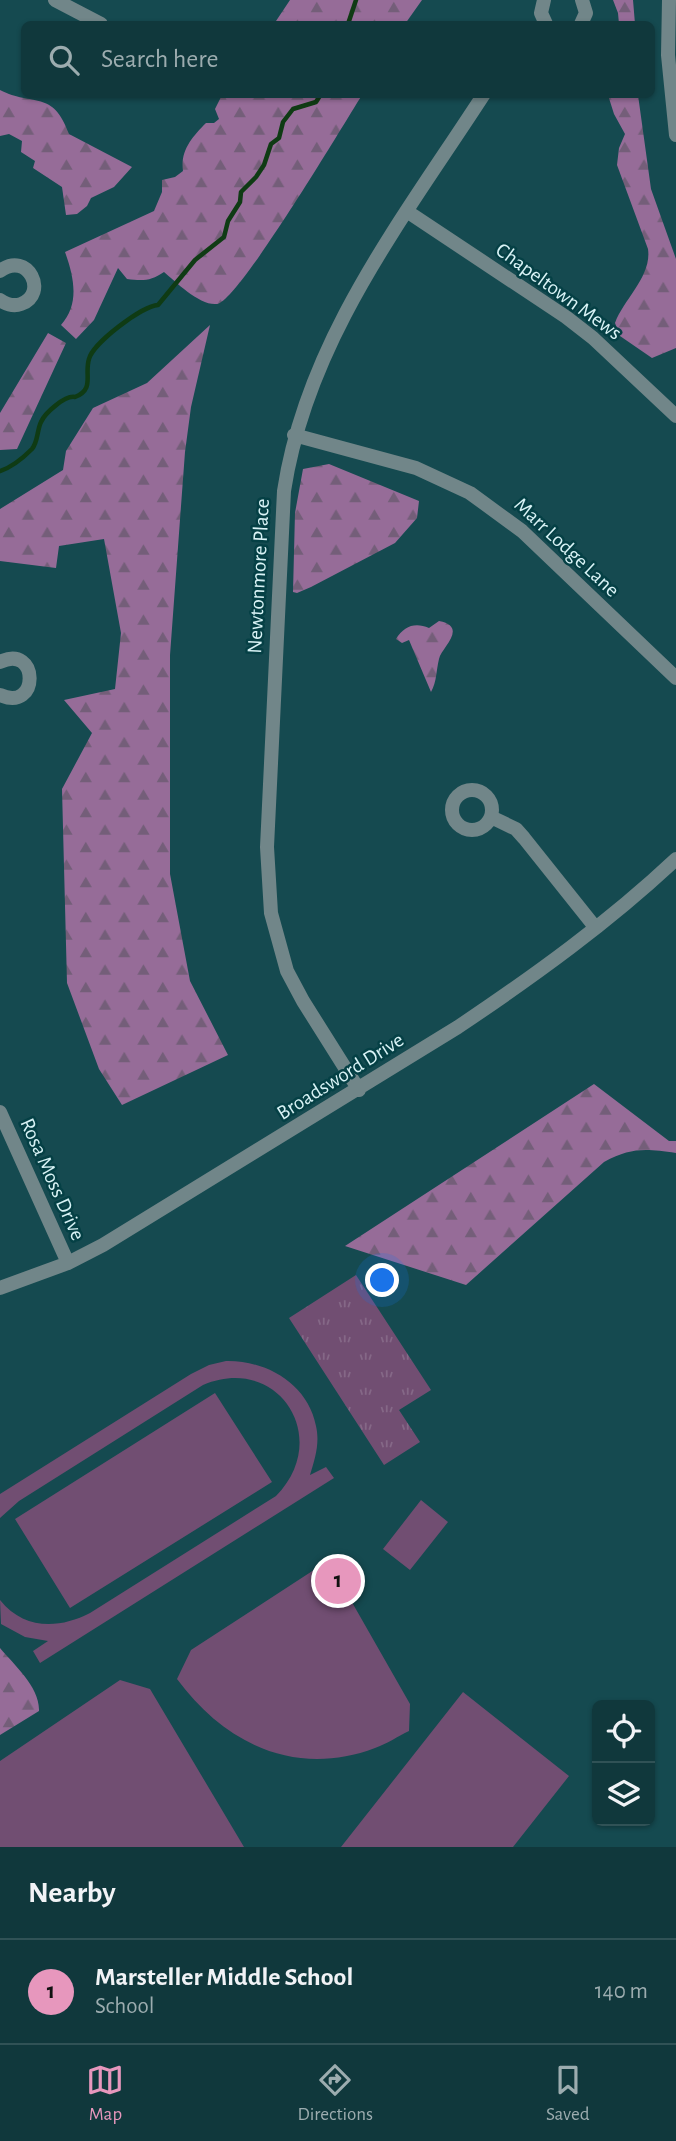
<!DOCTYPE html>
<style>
body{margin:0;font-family:"Alegreya Sans",sans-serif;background:#193f43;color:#f1f3f6}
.controls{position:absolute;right:21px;bottom:21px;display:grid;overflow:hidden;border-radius:10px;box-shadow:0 2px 5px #0004}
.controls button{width:63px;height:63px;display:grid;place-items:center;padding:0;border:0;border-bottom:2px solid #305256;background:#10383c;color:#f1f3f6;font:35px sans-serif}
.you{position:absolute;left:383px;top:1281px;width:24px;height:24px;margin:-18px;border:5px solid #fff;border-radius:50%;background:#1a73e8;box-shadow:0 0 0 10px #1a73e833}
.badge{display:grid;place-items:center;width:46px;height:46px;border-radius:50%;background:#e797bd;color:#111;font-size:23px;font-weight:700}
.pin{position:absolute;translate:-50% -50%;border:4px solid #fff;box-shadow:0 2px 7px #0006}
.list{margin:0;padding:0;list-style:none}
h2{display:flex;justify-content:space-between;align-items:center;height:91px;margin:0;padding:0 28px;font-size:30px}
h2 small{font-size:23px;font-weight:400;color:#9cacaf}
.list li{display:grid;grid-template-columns:46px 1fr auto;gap:21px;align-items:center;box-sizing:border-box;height:105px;padding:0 28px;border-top:2px solid #305256}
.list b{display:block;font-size:26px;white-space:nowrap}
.list p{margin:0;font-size:23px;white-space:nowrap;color:#9cacaf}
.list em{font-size:23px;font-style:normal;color:#9cacaf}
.icon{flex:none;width:38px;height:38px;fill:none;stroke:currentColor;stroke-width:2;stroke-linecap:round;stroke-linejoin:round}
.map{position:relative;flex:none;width:676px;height:1847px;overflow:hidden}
.search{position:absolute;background:#10383c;box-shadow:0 2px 5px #0004;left:21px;right:21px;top:21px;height:77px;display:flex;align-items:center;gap:18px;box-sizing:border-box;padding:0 24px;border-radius:10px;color:#9cacaf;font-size:26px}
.sheet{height:196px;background:#10383c}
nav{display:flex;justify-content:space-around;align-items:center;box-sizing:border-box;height:98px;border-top:2px solid #305256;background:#10383c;font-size:19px;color:#9cacaf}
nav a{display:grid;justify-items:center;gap:4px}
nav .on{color:#e797bd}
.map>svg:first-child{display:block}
.green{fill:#714e72}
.forest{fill:url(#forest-firs)}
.park{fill:url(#park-tufts)}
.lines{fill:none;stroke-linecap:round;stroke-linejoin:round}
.stream{stroke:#0f3b14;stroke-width:4.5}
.minor{stroke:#718689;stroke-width:14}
.tertiary{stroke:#718689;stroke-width:14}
.labels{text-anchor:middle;stroke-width:5;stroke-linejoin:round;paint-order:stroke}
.street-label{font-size:21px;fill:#d9f3f6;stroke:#054045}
</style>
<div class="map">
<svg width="676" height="1847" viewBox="0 0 676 1847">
<defs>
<pattern id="forest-firs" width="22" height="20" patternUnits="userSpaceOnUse" patternTransform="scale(1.75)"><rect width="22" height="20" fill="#966c98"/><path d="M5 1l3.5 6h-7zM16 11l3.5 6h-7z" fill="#745e79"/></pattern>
<pattern id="park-tufts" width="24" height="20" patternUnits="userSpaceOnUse" patternTransform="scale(1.75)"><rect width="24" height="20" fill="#714e72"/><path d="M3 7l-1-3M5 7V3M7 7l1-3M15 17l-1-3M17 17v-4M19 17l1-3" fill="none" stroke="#856887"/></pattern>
</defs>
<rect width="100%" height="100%" fill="#154a50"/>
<path class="green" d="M226 1361C266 1360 308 1384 316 1426 320 1443 315 1459 310 1475L326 1467 334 1478 40 1663 33 1651 48 1641 25 1637 1 1624 0 1600C24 1630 59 1629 90 1613L276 1496C333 1438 278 1353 203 1385L19 1501 0 1518V1494L191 1374 209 1365Z
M215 1393 272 1482 70 1608 15 1519Z
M421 1500 448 1522 410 1570 383 1549Z
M320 1566 333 1569 410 1704 409 1731C398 1736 387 1744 375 1748 296 1778 225 1744 177 1679L191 1650Z
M120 1680 150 1689 244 1847H0V1761Z
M463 1692 569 1776 513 1847H341Z"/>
<path class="forest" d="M290 0H422L405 24H274Z
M633 0 635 24H619L618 13 613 0Z
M0 90C33 107 53 89 69 134L132 167 114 187 91 198 87 206 77 214 66 215 62 187 33 168 35 161 21 152 22 141 9 134 0 136Z
M222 95H362C345 122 238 302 217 304 200 306 176 282 164 272 151 281 143 281 127 279L118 268 94 320 76 339 61 325C80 304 74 277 65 252L154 211 162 192V180L175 177 183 171C180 151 192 137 206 123H214L219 119 215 109Z
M608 95H638L651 189 676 259V348L652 358 620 336 615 323C624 299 652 276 648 249L617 165 619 148 625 134 614 114Z
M210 325 191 407 185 452 170 655V874L190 981 228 1055 122 1105 99 1069 67 983 62 789 92 733 64 700 115 689 121 633 104 539 59 546 56 568 0 561V509L63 470 66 451 93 408 147 383Z
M48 333 66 343 17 449 0 450V413Z
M329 464 419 501 417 518 395 543 311 587 297 593 293 592 295 513 303 469Z
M439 621C469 627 441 648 439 659 436 671 437 681 431 692L409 640 402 643 396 639C404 626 415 622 429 628Z
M594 1084 669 1141H676V1153C646 1149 632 1147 604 1162L466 1285 345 1246Z
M0 1648C14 1665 40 1687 39 1711L0 1735Z"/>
<path class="park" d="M356 1275 431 1390 399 1410 420 1442 384 1465 289 1318Z"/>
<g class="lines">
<path class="stream" d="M348 24 356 0
M0 471C13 467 23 458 32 449 38 442 37 430 41 422 45 413 65 395 75 397 95 389 84 375 89 359 93 343 142 306 158 305L195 260 224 237 228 221 240 202 241 192 256 177 264 165 271 144 279 138 283 122 293 109 316 102 321 94"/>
<path class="minor" d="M55 0 101 24
M544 0 541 13 546 24
M581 24 586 13 582 0
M408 212 566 317 593 338 676 416
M0 271C28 250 49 294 21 304 13 307 6 304 0 300
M294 435 416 468 470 493 522 531 676 678
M0 662C39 643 40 713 0 695
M452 810a20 20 0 1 1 40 0a20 20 0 1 1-40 0Z
M491 817 516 829 524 838 595 927
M359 1090 303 1001 287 971 271 913 267 847 284 491C307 340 403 219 484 94
M0 1112 68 1263
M0 1288 68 1263 103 1245 458 1027C534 976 609 922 676 859"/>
<path class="tertiary" d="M669 0 668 55 676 135"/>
</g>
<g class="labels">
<g class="street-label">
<text transform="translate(559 291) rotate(36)" y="7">Chapeltown Mews</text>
<text transform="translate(567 547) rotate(43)" y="7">Marr Lodge Lane</text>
<text transform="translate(258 576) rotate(-87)" y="7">Newtonmore Place</text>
<text transform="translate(340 1076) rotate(-32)" y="7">Broadsword Drive</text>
<text transform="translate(53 1179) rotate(66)" y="7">Rosa Moss Drive</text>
</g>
</g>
</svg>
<div class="controls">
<button><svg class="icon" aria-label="locate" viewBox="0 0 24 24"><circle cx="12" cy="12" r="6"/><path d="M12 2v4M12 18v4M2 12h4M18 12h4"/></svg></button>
<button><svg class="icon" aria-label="layers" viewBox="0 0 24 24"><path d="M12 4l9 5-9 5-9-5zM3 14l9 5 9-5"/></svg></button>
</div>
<div class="you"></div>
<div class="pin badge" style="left:338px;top:1581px">1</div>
<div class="search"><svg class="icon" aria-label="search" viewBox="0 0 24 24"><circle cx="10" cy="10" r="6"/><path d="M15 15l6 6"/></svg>Search here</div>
</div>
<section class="sheet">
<h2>Nearby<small></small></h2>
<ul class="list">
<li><span class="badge">1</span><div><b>Marsteller Middle School</b><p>School</p></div><em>140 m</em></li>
</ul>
</section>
<nav>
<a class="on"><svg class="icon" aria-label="map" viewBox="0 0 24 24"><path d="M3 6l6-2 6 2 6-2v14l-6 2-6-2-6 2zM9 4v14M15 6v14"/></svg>Map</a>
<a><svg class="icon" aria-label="directions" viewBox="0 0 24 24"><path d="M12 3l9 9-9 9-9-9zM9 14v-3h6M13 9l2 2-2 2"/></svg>Directions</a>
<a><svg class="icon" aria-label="saved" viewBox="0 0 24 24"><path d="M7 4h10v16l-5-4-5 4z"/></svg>Saved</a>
</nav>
